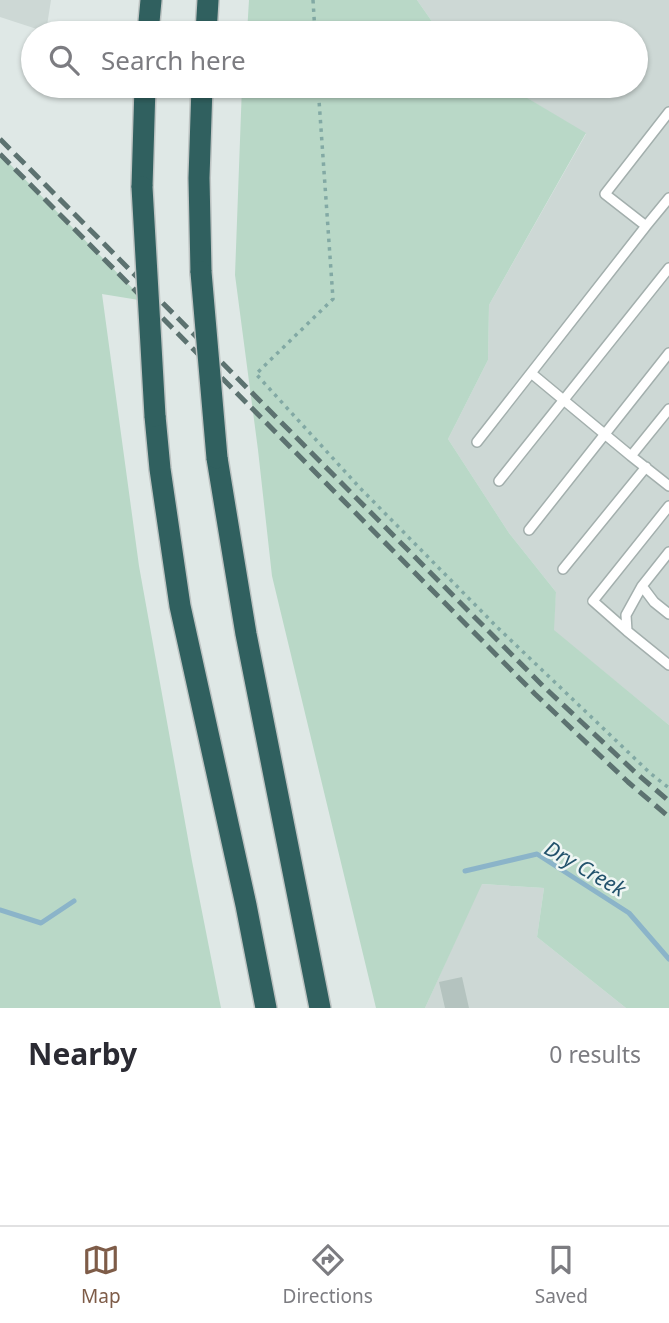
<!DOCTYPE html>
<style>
body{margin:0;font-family:"Noto Sans",sans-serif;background:#f7f7f7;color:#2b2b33}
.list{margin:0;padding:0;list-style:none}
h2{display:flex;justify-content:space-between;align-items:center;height:91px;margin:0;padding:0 28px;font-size:30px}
h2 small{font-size:23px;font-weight:400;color:#7c7c81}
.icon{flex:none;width:38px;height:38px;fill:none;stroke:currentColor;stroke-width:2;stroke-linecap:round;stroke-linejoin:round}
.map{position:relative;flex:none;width:669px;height:1008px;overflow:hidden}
.search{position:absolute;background:#fff;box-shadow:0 2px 5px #0004;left:21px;right:21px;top:21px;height:77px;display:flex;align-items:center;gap:18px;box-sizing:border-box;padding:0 24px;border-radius:38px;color:#7c7c81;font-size:26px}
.sheet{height:217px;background:#fff}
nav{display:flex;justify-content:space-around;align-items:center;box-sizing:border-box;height:98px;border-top:2px solid #e1e1e2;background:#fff;font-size:19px;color:#7c7c81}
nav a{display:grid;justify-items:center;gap:4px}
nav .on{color:#7e5c48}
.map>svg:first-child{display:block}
.built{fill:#cdd8d5}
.green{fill:#b9d8c7}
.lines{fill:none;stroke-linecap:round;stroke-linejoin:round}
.stream{stroke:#8bb4c9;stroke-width:5}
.building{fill:#b4c3bf}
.service-casing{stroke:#a3afad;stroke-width:12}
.motorway-casing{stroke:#bdc3c2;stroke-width:24}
.path{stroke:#82a9a4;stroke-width:3.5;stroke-dasharray:3.5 5;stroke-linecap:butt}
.service{stroke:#fff;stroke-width:9}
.motorway{stroke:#30605f;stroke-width:21}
.rail{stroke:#5c7270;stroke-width:5;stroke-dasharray:14 7;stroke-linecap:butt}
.motorway-bridge-casing{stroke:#bdc3c2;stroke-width:24;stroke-linecap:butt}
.motorway-bridge{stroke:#30605f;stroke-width:21}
.labels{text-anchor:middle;stroke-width:5;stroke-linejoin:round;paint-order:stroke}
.water-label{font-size:21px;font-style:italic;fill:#22526c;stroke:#eff6f3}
</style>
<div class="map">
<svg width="669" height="1008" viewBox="0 0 669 1008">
<rect width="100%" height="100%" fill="#dfe8e6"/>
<path class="built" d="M0 0H51L46 32 0 17Z
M417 0H669V725L553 630 556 592 509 533 448 439 488 360 489 305 586 134 507 86H636V33H440Z
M481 884 544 888 537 937 626 1008H425Z"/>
<path class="green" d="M249 0H417L440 33H247Z
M242 86H507L586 133 489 305 488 360 448 439 509 533 556 592 554 630 669 725V1008H626L537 937 544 888 482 884 425 1008H376L272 576 258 450 235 275Z
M0 154 145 301 102 294 139 566 192 861 221 1008H0Z"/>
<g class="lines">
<path class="stream" d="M465 871 537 854 629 913 669 959
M0 910 41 923 74 901"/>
</g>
<path class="building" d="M462 977 469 1008H445L439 982Z"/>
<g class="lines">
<g class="service-casing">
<path id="service" d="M646 226 669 198
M531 373 631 456
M669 409 631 456 669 486
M477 442 646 226 605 194 669 112
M499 481 669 268
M529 530 669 353
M669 552 642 586 654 602 669 614
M563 569 646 467
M642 586 626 615 627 631 669 665
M627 631 593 601 669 506"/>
</g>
<g class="motorway-casing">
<path id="motorway" d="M148 33 151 0
M206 33 208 0
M142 187 145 86
M201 272 199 178 202 86
M155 416 160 469 180 606 246 905 266 1008
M217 458 246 634 320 1008"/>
</g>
<path class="path" d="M313 0 315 33
M318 86 333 299 256 374 360 488 498 628 650 773 669 788"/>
<use href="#service" class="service"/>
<use href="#motorway" class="motorway"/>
<path class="rail" d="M0 139 543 686 636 773 669 801
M0 154 535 694 628 782 669 817"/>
<g class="motorway-bridge-casing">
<path id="motorway-bridge" d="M142 187 155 416
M201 272 217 458"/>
</g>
<use href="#motorway-bridge" class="motorway-bridge"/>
</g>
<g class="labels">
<g class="water-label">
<text transform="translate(585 869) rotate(30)" y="7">Dry Creek</text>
</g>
</g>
</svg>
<div class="search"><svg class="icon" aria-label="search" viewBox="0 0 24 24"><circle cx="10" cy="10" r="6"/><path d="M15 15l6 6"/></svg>Search here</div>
</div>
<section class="sheet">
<h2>Nearby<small>0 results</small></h2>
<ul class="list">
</ul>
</section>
<nav>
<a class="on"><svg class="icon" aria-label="map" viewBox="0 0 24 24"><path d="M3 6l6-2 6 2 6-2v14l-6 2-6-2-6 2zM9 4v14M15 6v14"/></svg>Map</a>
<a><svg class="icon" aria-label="directions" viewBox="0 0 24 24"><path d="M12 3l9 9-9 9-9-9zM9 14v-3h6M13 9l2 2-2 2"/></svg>Directions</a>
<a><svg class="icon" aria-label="saved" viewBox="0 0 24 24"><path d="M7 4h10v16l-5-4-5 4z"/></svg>Saved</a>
</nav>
